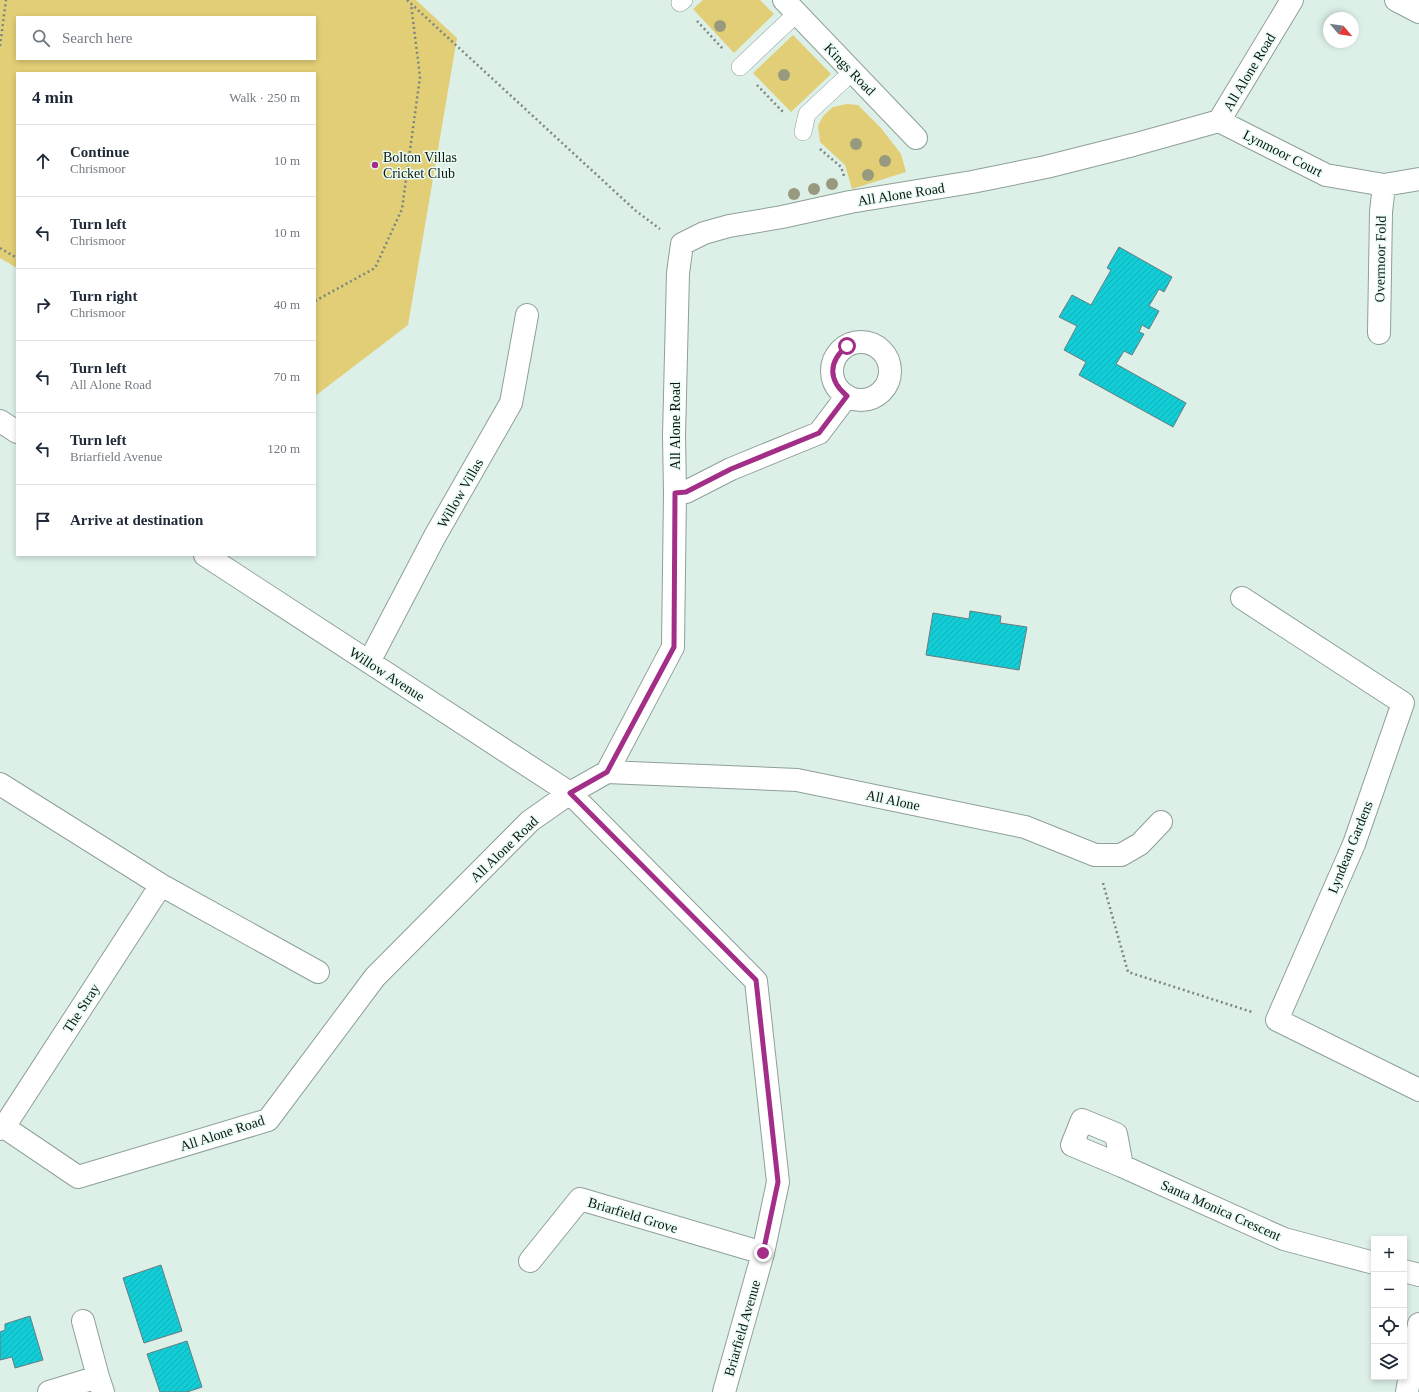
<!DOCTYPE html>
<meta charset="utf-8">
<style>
body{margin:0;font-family:Georgia,serif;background:#f2f2f3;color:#1f2937}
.controls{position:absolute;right:12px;bottom:12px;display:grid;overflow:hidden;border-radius:0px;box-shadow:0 2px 6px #0003}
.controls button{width:36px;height:36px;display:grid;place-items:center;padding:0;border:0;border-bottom:1px solid #e0e1e3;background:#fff;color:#1f2937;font:20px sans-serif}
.compass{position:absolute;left:1323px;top:12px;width:36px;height:36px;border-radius:50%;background:#fff;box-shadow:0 2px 6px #0003;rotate:119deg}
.stop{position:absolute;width:12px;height:12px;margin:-9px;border:3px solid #a22e87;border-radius:50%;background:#fff}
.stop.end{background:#a22e87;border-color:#fff;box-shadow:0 1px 4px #0008}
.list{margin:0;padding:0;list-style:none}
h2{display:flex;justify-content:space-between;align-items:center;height:52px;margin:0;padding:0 16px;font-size:17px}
h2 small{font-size:13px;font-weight:400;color:#747a83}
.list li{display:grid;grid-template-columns:26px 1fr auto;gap:12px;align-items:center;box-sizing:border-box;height:72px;padding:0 16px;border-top:1px solid #e0e1e3}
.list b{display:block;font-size:15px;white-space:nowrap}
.list p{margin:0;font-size:13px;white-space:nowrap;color:#747a83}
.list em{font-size:13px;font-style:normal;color:#747a83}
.icon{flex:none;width:22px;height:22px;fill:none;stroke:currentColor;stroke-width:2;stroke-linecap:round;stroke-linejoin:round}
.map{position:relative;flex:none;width:1419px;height:1392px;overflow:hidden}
.search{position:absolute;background:#fff;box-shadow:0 2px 6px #0003;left:16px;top:16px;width:300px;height:44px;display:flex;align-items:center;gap:10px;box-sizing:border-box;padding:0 14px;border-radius:0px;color:#747a83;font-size:15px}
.panel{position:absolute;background:#fff;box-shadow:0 2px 6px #0003;left:16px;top:72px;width:300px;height:484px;border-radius:0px}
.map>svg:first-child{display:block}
.grass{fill:#e1ce76;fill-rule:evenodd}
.building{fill:url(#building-hatch);stroke:#687c7e}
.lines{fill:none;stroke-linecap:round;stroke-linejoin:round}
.service-casing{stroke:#8ea098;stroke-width:18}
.minor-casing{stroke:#8ea098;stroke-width:24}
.path{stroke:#798780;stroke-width:2.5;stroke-dasharray:2 3;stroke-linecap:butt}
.service{stroke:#fff;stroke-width:17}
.minor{stroke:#fff;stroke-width:22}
.tree{fill:#979a7e}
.route{stroke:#a22e87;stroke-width:5}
.poi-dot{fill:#a22e87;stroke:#e9fdf4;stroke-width:1.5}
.labels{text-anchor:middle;stroke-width:3;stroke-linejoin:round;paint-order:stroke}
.street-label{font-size:14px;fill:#0e1511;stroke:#e9fdf4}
.poi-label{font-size:14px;fill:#0e1511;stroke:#e9fdf4;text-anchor:start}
</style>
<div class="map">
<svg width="1419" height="1392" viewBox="0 0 1419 1392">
<defs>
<pattern id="building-hatch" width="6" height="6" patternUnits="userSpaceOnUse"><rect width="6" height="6" fill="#13cdd6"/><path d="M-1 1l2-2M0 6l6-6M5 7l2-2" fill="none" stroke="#11afb7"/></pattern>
</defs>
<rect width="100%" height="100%" fill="#dcf0e7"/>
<path class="grass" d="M0 0H416L457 38 408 325 315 396V73H17V268L0 258ZM17 17H315V59H17Z
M703 0H760L774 14 734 53 693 9Z
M793 35 831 74 791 112 753 73Z
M847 104 858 105 881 128 901 154 906 172 852 189 845 165 820 142 818 126 823 116 833 107Z"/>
<path class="building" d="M1119 247 1172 277 1164 292 1159 289 1149 306 1159 311 1149 329 1142 325 1139 332 1144 334 1132 355 1124 351 1116 364 1186 403 1173 427 1079 375 1086 362 1064 350 1077 326 1059 317 1072 295 1091 305 1111 270 1107 268Z
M970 611 1001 616 1000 623 1027 627 1019 670 926 655 933 613 969 619Z
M161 1265 182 1331 144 1343 123 1278Z
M30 1316 43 1360 15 1368 12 1357 0 1360V1332L5 1330V1324Z
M187 1341 202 1387 187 1392H160L147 1354Z"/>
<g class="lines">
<g class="service-casing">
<path id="service" d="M680 3 684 0
M740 67 797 13
M803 132 807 114 852 72"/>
</g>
<g class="minor-casing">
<path id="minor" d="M784 0 916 138
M1396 0 1419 12
M1219 121 1326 175 1384 185 1419 179
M1379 333 1381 212 1384 185
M832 371a29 29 0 1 1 58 0a29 29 0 1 1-58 0Z
M0 421 17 432
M675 493 686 492 731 469 819 433 847 396
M205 555 570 793 756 981 778 1182 763 1253 724 1392
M1242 598 1403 703 1354 844 1277 1020 1419 1090
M369 662 435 536 511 403 527 315
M607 772 797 780 1025 827 1095 855H1121L1140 844 1161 822
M0 784 161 885 318 972
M4 1127 78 1177 268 1120 375 977 530 821 570 793 607 772 673 647 675 493 674 436 678 273 682 244 704 233 729 226 782 217 850 202 972 182 1046 167 1133 145 1219 121 1292 0
M0 1129 4 1127 161 885
M1122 1166 1116 1134 1082 1120 1072 1145 1122 1166 1284 1239 1374 1263
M530 1261 580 1199 763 1253
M1404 1271 1419 1275
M83 1321 98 1377 103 1392
M49 1392 98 1377
M1407 1392 1419 1324"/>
</g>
<path class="path" d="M407 0 636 211 660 229
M697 21 723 49
M0 46 6 0
M757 85 783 112
M820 149 841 167 844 176
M0 248 17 258
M315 301 375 268 402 209 420 77 411 4
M1103 883 1128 972 1252 1012"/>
<use href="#service" class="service"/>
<use href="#minor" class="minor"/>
</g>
<g class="tree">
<circle cx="720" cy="26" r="6"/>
<circle cx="784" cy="75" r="6"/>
<circle cx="856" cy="144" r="6"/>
<circle cx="885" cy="161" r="6"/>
<circle cx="868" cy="175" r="6"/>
<circle cx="832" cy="184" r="6"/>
<circle cx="814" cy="189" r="6"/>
<circle cx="794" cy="194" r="6"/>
</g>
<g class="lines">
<path class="route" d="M763 1253 778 1182 756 980 570 793 607 772 674 647 675 493 686 492 731 469 819 433 847 396C828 380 828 362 847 346"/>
</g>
<circle class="poi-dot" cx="375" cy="165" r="4"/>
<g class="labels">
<g class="street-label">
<text transform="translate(850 69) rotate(46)" y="5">Kings Road</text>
<text transform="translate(1249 72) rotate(-59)" y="5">All Alone Road</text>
<text transform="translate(1283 153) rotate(27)" y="5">Lynmoor Court</text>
<text transform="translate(901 194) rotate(-9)" y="5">All Alone Road</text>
<text transform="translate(1380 259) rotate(-89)" y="5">Overmoor Fold</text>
<text transform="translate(675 426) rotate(-90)" y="5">All Alone Road</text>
<text transform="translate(460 493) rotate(-60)" y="5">Willow Villas</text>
<text transform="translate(387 674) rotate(33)" y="5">Willow Avenue</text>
<text transform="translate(893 800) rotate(12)" y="5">All Alone</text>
<text transform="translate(1350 847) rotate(-68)" y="5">Lyndean Gardens</text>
<text transform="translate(504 849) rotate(-44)" y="5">All Alone Road</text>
<text transform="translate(81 1008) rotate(-57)" y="5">The Stray</text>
<text transform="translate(222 1133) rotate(-18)" y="5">All Alone Road</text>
<text transform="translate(1221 1210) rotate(24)" y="5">Santa Monica Crescent</text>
<text transform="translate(633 1215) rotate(17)" y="5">Briarfield Grove</text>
<text transform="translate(742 1328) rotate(-74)" y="5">Briarfield Avenue</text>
</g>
<g class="poi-label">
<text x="383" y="162">Bolton Villas<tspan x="383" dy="16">Cricket Club</tspan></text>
</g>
</g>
</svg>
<div class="controls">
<button>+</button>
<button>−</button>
<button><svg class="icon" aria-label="locate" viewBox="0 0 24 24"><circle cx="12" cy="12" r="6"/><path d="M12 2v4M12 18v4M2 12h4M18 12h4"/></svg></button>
<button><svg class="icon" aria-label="layers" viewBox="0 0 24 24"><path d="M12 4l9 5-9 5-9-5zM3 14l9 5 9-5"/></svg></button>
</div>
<svg class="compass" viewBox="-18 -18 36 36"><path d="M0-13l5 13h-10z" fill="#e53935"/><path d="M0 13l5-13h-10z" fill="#747a83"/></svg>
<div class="stop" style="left:847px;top:346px"></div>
<div class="stop end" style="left:763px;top:1253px"></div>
<div class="search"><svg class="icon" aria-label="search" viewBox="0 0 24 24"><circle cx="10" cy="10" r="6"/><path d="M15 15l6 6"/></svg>Search here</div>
<section class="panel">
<h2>4 min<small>Walk · 250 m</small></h2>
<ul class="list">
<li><svg class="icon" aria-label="ahead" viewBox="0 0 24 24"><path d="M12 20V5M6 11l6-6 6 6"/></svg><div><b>Continue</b><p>Chrismoor</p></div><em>10 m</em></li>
<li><svg class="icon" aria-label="left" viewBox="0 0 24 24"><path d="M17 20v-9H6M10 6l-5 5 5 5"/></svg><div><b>Turn left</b><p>Chrismoor</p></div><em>10 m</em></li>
<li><svg class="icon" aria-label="right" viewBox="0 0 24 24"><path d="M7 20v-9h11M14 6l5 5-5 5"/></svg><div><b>Turn right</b><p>Chrismoor</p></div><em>40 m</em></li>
<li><svg class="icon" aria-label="left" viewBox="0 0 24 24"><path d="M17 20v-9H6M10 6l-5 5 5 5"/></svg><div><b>Turn left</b><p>All Alone Road</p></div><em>70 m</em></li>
<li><svg class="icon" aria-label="left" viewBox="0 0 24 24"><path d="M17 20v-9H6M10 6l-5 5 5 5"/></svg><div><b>Turn left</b><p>Briarfield Avenue</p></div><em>120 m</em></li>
<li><svg class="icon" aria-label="arrive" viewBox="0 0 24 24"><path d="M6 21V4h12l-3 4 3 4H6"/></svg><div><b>Arrive at destination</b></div></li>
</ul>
</section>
</div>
